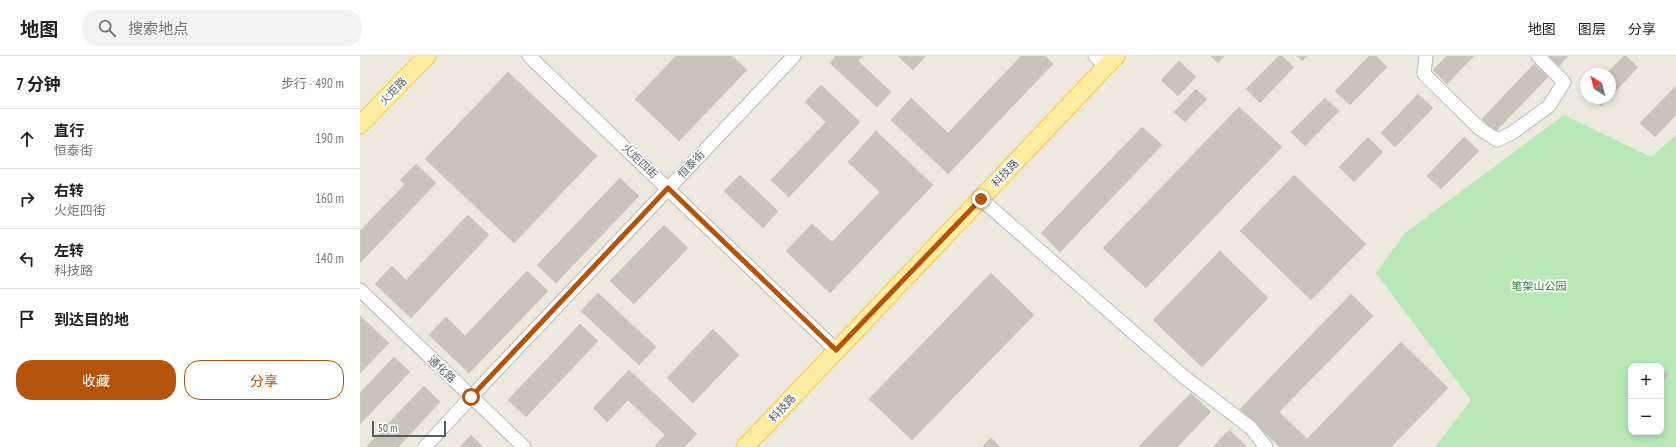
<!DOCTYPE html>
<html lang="zh">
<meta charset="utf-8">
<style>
body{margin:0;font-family:"PT Sans Narrow","Noto Sans SC",sans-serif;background:#f2f2f2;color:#222}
.controls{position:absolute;right:12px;bottom:12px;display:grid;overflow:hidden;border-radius:8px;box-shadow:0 2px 6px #0003}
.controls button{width:36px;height:36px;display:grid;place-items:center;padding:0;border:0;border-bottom:1px solid #e0e0e0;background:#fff;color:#222;font:20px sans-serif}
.compass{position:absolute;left:1220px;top:12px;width:36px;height:36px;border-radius:50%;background:#fff;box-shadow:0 2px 6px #0003;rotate:324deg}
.scale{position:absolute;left:12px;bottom:10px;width:74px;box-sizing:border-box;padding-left:4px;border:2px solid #575c61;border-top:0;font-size:11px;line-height:14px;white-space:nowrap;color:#575c61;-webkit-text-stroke:3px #fff;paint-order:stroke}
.stop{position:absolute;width:12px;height:12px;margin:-9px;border:3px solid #b45309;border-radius:50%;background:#fff}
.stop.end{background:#b45309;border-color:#fff;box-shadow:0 1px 4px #0008}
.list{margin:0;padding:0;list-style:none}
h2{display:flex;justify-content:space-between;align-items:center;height:52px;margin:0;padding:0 16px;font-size:17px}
h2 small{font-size:13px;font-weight:400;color:#767676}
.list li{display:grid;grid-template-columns:26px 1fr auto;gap:12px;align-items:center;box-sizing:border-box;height:60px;padding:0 16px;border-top:1px solid #e0e0e0}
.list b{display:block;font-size:15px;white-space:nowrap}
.list p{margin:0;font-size:13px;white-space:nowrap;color:#767676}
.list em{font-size:13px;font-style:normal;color:#767676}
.actions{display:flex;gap:8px;padding:12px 16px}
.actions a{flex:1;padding:9px 0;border:1px solid #b45309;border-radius:16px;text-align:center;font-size:14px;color:#b45309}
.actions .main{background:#b45309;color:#fff}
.icon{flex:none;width:22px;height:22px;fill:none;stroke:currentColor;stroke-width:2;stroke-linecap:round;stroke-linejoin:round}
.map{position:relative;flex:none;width:1316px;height:391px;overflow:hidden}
header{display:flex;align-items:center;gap:24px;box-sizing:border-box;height:56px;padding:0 20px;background:#fff;border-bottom:1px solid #e0e0e0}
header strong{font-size:19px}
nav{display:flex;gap:22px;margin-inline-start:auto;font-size:14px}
.search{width:280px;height:36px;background:#f2f2f2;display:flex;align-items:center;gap:10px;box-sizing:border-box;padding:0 14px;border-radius:16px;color:#767676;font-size:15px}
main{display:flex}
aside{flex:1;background:#fff}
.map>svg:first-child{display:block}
.green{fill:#b8e8b7;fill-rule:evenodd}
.building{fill:#c8c3bb;stroke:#d2cabc}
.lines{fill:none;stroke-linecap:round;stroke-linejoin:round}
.minor-casing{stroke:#b6babf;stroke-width:15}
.major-casing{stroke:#ffc645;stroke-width:19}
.minor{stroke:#fff;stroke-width:13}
.major{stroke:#ffeda1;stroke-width:17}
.route{stroke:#b45309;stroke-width:5}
.labels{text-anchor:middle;stroke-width:3.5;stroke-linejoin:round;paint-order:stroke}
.street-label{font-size:11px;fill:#575c61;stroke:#fff}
.park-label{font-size:11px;fill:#2b852d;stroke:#fff}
</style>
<header>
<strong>地图</strong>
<div class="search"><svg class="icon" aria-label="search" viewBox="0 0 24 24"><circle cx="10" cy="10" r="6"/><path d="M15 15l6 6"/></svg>搜索地点</div>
<nav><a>地图</a><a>图层</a><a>分享</a></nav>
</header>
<main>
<aside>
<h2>7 分钟<small>步行 · 490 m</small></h2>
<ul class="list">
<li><svg class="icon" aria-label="ahead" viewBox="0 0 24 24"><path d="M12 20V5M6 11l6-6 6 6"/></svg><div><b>直行</b><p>恒泰街</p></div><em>190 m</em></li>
<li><svg class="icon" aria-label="right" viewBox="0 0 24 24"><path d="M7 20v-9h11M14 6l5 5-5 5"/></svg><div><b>右转</b><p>火炬四街</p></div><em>160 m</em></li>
<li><svg class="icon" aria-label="left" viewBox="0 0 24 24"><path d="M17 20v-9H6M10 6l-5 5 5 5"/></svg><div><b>左转</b><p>科技路</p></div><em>140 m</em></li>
<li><svg class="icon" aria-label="arrive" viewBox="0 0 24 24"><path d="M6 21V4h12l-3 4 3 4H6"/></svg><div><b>到达目的地</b></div></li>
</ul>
<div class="actions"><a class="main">收藏</a><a>分享</a></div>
</aside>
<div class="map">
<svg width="1316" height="391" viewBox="0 0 1316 391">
<rect width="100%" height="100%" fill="#ede9de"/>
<path class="green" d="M1204 59 1291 101 1316 79V391H1075L1111 344 1016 217 1045 177ZM1271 310H1301V376H1271Z"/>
<path class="building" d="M316 0H372L387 14 319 85 275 43Z
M476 0H503L498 5 531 36 517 51 470 7Z
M538 0H566L553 14Z
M661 0H685L693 8 588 118 531 64 551 42 588 77Z
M851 0H864L858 7Z
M919 0H922L934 11 900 47 886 33Z
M937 0H947L942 5Z
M1009 0H1016L1027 11 990 49 975 35Z
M1087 0H1114L1087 28 1073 14Z
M1184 0H1208L1197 12Z
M1264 0H1266L1278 11 1250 41V18H1246Z
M819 5 836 21 818 40 801 24Z
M1174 8 1188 21 1135 76 1122 63Z
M148 16 237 100 154 187 65 103Z
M461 29 500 66 429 141 411 124 466 66 445 46Z
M1316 30V59L1295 81 1280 67Z
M836 33 847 43 825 66 814 56Z
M1058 38 1073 52 1035 91 1021 77Z
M965 42 979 55 945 90 931 76Z
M1232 42H1249L1241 50Z
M879 51 922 91 786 232 743 192Z
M782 71 802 89 700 196 681 177Z
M516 75 573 129 470 237 426 195 452 168 472 186 520 136 488 106Z
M1008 81 1023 96 994 126 979 111Z
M1104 81 1119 95 1081 133 1067 120Z
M56 108 76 127 0 207V175L45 128 40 124Z
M380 119 418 155 403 172 364 135Z
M934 119 1006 188 951 244 880 175Z
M260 122 279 140 196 227 177 209Z
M108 159 129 179 51 262 15 228 32 210 46 224Z
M304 169 328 192 274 248 250 225Z
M860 195 908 242 842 311 793 264Z
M167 215 188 235 109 317 69 279 86 261 105 280Z
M631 217 674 259 552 384 509 343Z
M238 237 296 291 279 309 221 255Z
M991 238 1013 260 919 356 947 383 1041 286 1088 332 1031 391H920L880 353Z
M0 260 29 287 0 317Z
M220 268 238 285 166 361 148 344Z
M353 273 379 299 333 347 307 322Z
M34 301 50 316 0 368V337Z
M1301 313 1308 318 1301 328Z
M269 314 337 378 324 391H294L305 379 268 344 247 366 233 352Z
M64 330 80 346 38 391H6Z
M831 337 851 356 817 391H778Z
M869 374 887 391H853Z
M111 379 123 391H100Z
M631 382 640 391H622Z"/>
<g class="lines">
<g class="minor-casing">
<path id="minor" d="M169 0 476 294
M735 0 746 10
M1066 0 1064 18 1119 72 1137 84 1152 77 1189 50 1204 26 1178 0
M621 143 823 320 891 372 906 391
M0 234 164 391
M65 391 111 341 434 0"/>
</g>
<g class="major-casing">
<path id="major" d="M0 69 67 0
M385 391 756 0"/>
</g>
<use href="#minor" class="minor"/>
<use href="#major" class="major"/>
</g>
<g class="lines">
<path class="route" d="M111 341 308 132 476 294 621 143"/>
</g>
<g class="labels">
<g class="street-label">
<text transform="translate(33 35) rotate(-46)" y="4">火炬路</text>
<text transform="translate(280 105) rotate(44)" y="4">火炬四街</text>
<text transform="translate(331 108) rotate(-46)" y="4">恒泰街</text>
<text transform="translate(645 117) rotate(-46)" y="4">科技路</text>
<text transform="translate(82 313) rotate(44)" y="4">通化路</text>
<text transform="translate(422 352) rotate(-47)" y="4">科技路</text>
</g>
<g class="park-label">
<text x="1179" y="234">笔架山公园</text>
</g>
</g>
</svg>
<div class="controls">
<button>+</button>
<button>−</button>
</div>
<svg class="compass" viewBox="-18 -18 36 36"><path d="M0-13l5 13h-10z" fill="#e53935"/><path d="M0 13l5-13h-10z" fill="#767676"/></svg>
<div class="scale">50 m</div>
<div class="stop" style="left:111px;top:341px"></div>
<div class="stop end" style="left:621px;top:143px"></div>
</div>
</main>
